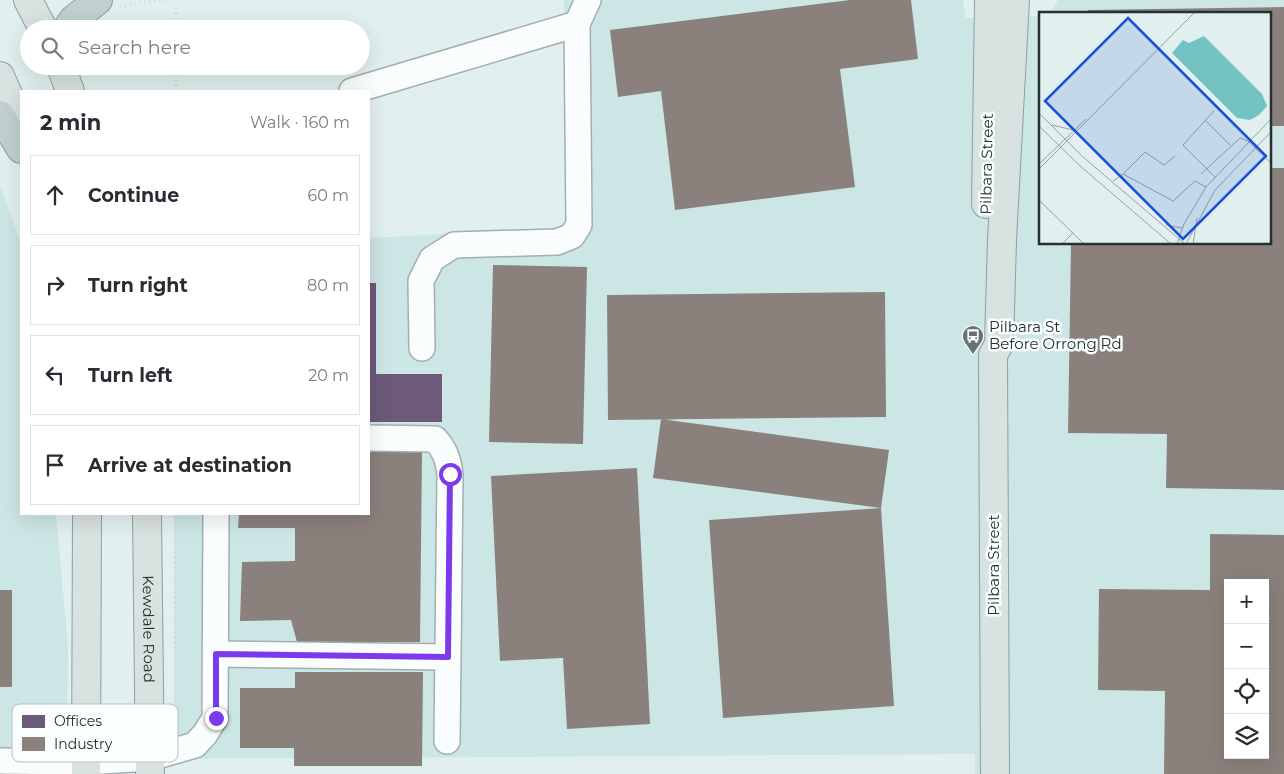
<!DOCTYPE html>
<meta charset="utf-8">
<style>
body{margin:0;font-family:Montserrat,sans-serif;background:#f2f2f3;color:#2b2b33}
.controls{position:absolute;right:15px;bottom:15px;display:grid;overflow:hidden;border-radius:0px;box-shadow:0 5px 20px #0002}
.controls button{width:45px;height:45px;display:grid;place-items:center;padding:0;border:0;border-bottom:1px solid #e1e1e2;background:#fff;color:#2b2b33;font:25px sans-serif}
.stop{position:absolute;width:15px;height:15px;margin:-11px;border:4px solid #7c3aed;border-radius:50%;background:#fff}
.stop.end{background:#7c3aed;border-color:#fff;box-shadow:0 1px 5px #0008}
.list{margin:0;padding:0;list-style:none}
h2{display:flex;justify-content:space-between;align-items:center;height:65px;margin:0;padding:0 20px;font-size:21px}
h2 small{font-size:16px;font-weight:400;color:#7c7c81}
.list li{display:grid;grid-template-columns:32px 1fr auto;gap:15px;align-items:center;box-sizing:border-box;height:80px;margin:0 10px 10px;padding:0 10px;border:1px solid #e1e1e2;border-radius:0px}
.list b{display:block;font-size:19px;white-space:nowrap}
.list em{font-size:16px;font-style:normal;color:#7c7c81}
.icon{flex:none;width:28px;height:28px;fill:none;stroke:currentColor;stroke-width:2;stroke-linecap:round;stroke-linejoin:round}
.map{position:relative;flex:none;width:1284px;height:774px;overflow:hidden}
.search{position:absolute;background:#fff;box-shadow:0 5px 20px #0002;left:20px;top:20px;width:350px;height:55px;display:flex;align-items:center;gap:12px;box-sizing:border-box;padding:0 18px;border-radius:28px;color:#7c7c81;font-size:19px}
.panel{position:absolute;background:#fff;box-shadow:0 5px 20px #0002;left:20px;top:90px;width:350px;height:425px;border-radius:0px}
.map>svg:first-child{display:block}
.built{fill:#cce6e5;fill-rule:evenodd}
.offices{fill:#6d597a}
.industry{fill:#8a817c;fill-rule:evenodd}
.lines{fill:none;stroke-linecap:round;stroke-linejoin:round}
.minor-casing{stroke:#a3afae;stroke-width:28}
.major-casing{stroke:#8ba0a0;stroke-width:30}
.highway-casing{stroke:#8ba0a0;stroke-width:30}
.path{stroke:#d2d6d6;stroke-width:3;stroke-dasharray:1 4;stroke-linecap:butt}
.minor{stroke:#fafdfd;stroke-width:25}
.major{stroke:#d8e2e1;stroke-width:28}
.highway{stroke:#c0d0d0;stroke-width:28}
.route{stroke:#7c3aed;stroke-width:6}
.labels{text-anchor:middle;stroke-width:5;stroke-linejoin:round;paint-order:stroke}
.street-label{font-size:15px;fill:#263030;stroke:#f9fefe}
.poi-label{font-size:15px;fill:#263030;stroke:#f9fefe;text-anchor:start}
.inset-road{fill:none;stroke:#96a3a3;stroke-width:1}
.view{fill:#1d4ed8;fill-opacity:0.15;stroke:#1d4ed8;stroke-width:2.5}
.inset-edge{fill:none;stroke:#263030;stroke-width:2.5}
.key{fill:#f9fefe;stroke:#bac0c0;stroke-width:1}
.key-label{font-size:14px;fill:#263030}
</style>
<div class="map">
<svg width="1284" height="774" viewBox="0 0 1284 774">
<rect width="100%" height="100%" fill="#e1f0ef"/>
<path class="built" d="M564 0H963L966 18 1040 16V244H1270V14H1050L1058 0H1284V774H975V754L174 759V514H369V238L568 227ZM1228 583H1265V755H1228Z
M0 185 21 243V514H56L68 647 67 774H0Z"/>
<path class="offices" d="M369 283H376V374H442V422H369Z"/>
<path class="industry" d="M850 0H911L918 59 840 69 855 187 675 210 661 91 618 97 610 30Z
M1284 7V126H1270V14H1088V10Z
M1270 168H1284V490L1166 488 1167 434 1068 433 1071 244H1270Z
M493 265 587 267 583 444 489 442Z
M885 292 886 417 608 420 607 295Z
M661 419 889 450 881 508 653 478Z
M369 450 422 451 420 642H297L291 620 240 621 242 562 295 561V528H238L239 514H369Z
M637 468 650 724 567 729 563 658 500 661 491 476Z
M881 508 894 706 723 718 709 520Z
M1210 534 1284 535V774H1164L1165 691 1098 690 1099 589 1210 590ZM1228 583H1265V755H1228Z
M0 590H12V687H0Z
M295 672H423L422 766H294V748H240V688H295Z"/>
<g class="lines">
<g class="minor-casing">
<path id="minor" d="M352 91 577 24 588 0
M422 348 421 281 432 259 454 245 557 242 572 236 579 225 577 24
M369 438 435 439C445 450 448 459 450 474L447 741
M216 654 448 657
M0 761 86 762 150 758 195 745 205 734 215 718 216 514"/>
</g>
<g class="major-casing">
<g id="major">
<path d="M28 0 43 29"/>
<path d="M61 66 70 91"/>
<path d="M0 76 11 101 21 135"/>
<path d="M986 204 989 0"/>
<path id="s1" d="M147 514 150 774"/>
<path d="M86 774 87 514"/>
<path d="M995 774 993 355 999 344 1002 240 1015 0"/>
</g>
</g>
<g class="highway-casing">
<path id="highway" d="M67 29 73 20 98 0
M0 115 21 149"/>
</g>
<path class="path" d="M120 7 139 2 169 0
M176 29V0
M176 91V66
M175 648V514"/>
<use href="#minor" class="minor"/>
<use href="#major" class="major"/>
<use href="#highway" class="highway"/>
</g>
<g class="lines">
<path class="route" d="M216 718V654L448 657 450 474"/>
</g>
<defs>
<g id="bus-pin" transform="scale(1.125)"><path d="M0 17L-7.5 6A9.5 9.5 0 1 1 7.5 6Z" fill="#677373" stroke="#f9fefe"/><path d="M-5-6H5V4H4V6H2V4H-2V6H-4V4H-5ZM-3.5-4V0h7V-4ZM-3.5 1.2v1.5H-2V1.2ZM2 1.2v1.5H3.5V1.2Z" fill="#fff"/></g>
</defs>
<g fill-rule="evenodd">
<use href="#bus-pin" x="973" y="336"/>
</g>
<g class="labels">
<g class="street-label">
<text transform="translate(987 164) rotate(-89)" y="5">Pilbara Street</text>
<text transform="translate(994 565) rotate(-90)" y="5">Pilbara Street</text>
<text dy="5" stroke="none"><textPath href="#s1" startOffset="115">Kewdale Road</textPath></text>
</g>
<g class="poi-label">
<text x="989" y="332">Pilbara St<tspan x="989" dy="17">Before Orrong Rd</tspan></text>
</g>
</g>
<g transform="translate(1039 12)">
<rect width="232" height="232" fill="#e1f0ef"/>
<path d="M165 24 223 82 228 94 220 103 211 108 198 106 133 41 144 28 150 31Z" fill="#72c3c2"/>
<path class="inset-road" d="M175 99 144 133 176 165M0 101 44 145 146 232M166 108 191 133M13 113 34 118M0 114 40 153 132 232M0 152 47 107M0 157 156 0M84 162 106 140 125 153 136 144M162 162 201 126 209 129 233 152M74 169 84 162 134 189 156 169 167 175M0 188 45 232M127 213 143 216M23 232 34 221M138 232 145 212 167 175 233 106M147 232 176 178 233 119M154 232 158 206"/>
<path class="view" d="M89 6 227 144 144 227 6 89Z"/>
<rect width="232" height="232" class="inset-edge"/>
</g>
<rect x="12" y="704" width="166" height="58" rx="8" class="key"/>
<rect x="22" y="715" width="23" height="13" fill="#6d597a"/>
<rect x="22" y="737" width="23" height="14" fill="#8a817c"/>
<g class="key-label">
<text x="54" y="726">Offices</text>
<text x="54" y="749">Industry</text>
</g>
</svg>
<div class="controls">
<button>+</button>
<button>−</button>
<button><svg class="icon" aria-label="locate" viewBox="0 0 24 24"><circle cx="12" cy="12" r="6"/><path d="M12 2v4M12 18v4M2 12h4M18 12h4"/></svg></button>
<button><svg class="icon" aria-label="layers" viewBox="0 0 24 24"><path d="M12 4l9 5-9 5-9-5zM3 14l9 5 9-5"/></svg></button>
</div>
<div class="stop" style="left:450px;top:474px"></div>
<div class="stop end" style="left:216px;top:718px"></div>
<div class="search"><svg class="icon" aria-label="search" viewBox="0 0 24 24"><circle cx="10" cy="10" r="6"/><path d="M15 15l6 6"/></svg>Search here</div>
<section class="panel">
<h2>2 min<small>Walk · 160 m</small></h2>
<ul class="list">
<li><svg class="icon" aria-label="ahead" viewBox="0 0 24 24"><path d="M12 20V5M6 11l6-6 6 6"/></svg><div><b>Continue</b></div><em>60 m</em></li>
<li><svg class="icon" aria-label="right" viewBox="0 0 24 24"><path d="M7 20v-9h11M14 6l5 5-5 5"/></svg><div><b>Turn right</b></div><em>80 m</em></li>
<li><svg class="icon" aria-label="left" viewBox="0 0 24 24"><path d="M17 20v-9H6M10 6l-5 5 5 5"/></svg><div><b>Turn left</b></div><em>20 m</em></li>
<li><svg class="icon" aria-label="arrive" viewBox="0 0 24 24"><path d="M6 21V4h12l-3 4 3 4H6"/></svg><div><b>Arrive at destination</b></div></li>
</ul>
</section>
</div>
